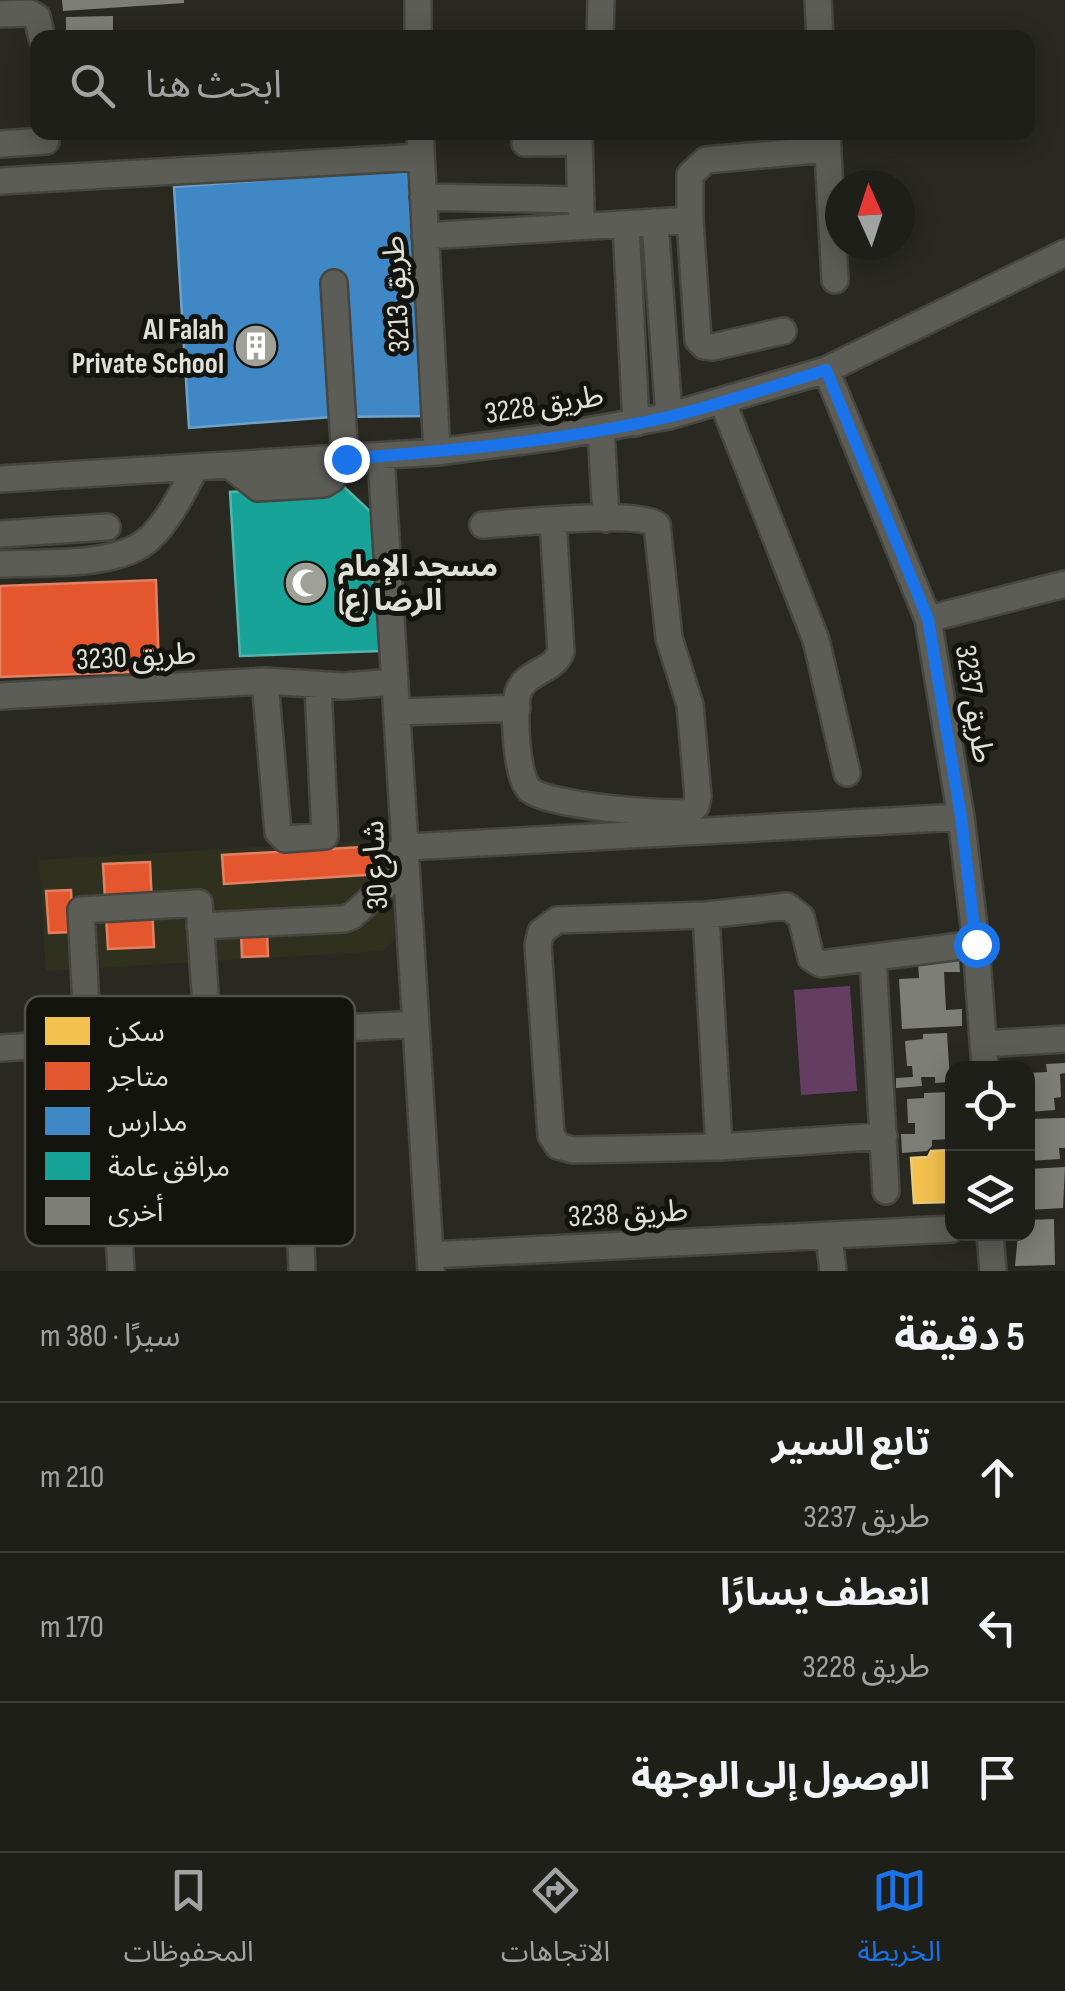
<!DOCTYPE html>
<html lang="ar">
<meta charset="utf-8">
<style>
body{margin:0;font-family:"Sofia Sans Condensed","Noto Sans Arabic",sans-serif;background:#2c2c27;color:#f1f3f6;direction:rtl}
.controls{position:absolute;right:30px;bottom:30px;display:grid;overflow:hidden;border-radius:20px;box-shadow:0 5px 25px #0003}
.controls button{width:90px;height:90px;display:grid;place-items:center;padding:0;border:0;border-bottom:2px solid #3c3d39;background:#1f1f1a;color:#f1f3f6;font:50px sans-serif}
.compass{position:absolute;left:825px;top:170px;width:90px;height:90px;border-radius:50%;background:#1f1f1a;box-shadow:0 5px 25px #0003;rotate:357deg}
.stop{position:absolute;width:30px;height:30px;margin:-22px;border:8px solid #1a73e8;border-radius:50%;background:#fff}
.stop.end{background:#1a73e8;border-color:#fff;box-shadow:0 2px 10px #0008}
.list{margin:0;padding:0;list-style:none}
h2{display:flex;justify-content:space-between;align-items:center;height:130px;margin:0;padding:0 40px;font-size:42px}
h2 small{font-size:32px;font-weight:400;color:#a1a2a2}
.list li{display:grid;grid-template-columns:65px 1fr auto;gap:30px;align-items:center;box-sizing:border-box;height:150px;padding:0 40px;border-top:2px solid #3c3d39}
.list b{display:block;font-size:38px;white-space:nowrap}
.list p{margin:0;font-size:32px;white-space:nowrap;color:#a1a2a2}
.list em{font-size:32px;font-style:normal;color:#a1a2a2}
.icon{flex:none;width:55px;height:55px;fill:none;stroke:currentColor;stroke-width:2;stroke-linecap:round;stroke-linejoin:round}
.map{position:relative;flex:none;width:1065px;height:1271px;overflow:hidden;direction:ltr}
.search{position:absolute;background:#1f1f1a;box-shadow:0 5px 25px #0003;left:30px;right:30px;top:30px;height:110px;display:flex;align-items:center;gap:25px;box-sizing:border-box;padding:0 35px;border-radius:20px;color:#a1a2a2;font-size:38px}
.sheet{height:580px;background:#1f1f1a}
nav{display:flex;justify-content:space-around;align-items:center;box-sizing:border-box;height:140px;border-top:2px solid #3c3d39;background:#1f1f1a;font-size:28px;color:#a1a2a2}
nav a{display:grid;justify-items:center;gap:5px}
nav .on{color:#1a73e8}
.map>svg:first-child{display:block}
.built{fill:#30301f}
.green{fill:#643d63}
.homes{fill:#f2c14e;stroke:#ecca77;stroke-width:2.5}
.shops{fill:#e4572e;stroke:#e28061;stroke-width:2.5}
.schools{fill:#3f88c5;stroke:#6fa2ca;stroke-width:2.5}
.public{fill:#17a398;stroke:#53b5ab;stroke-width:2.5}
.building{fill:#7e7e78}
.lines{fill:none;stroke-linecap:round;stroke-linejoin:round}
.minor-casing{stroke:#464640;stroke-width:30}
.minor{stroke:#5c5d57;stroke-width:25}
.route{stroke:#1a73e8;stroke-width:12}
.labels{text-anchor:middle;stroke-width:10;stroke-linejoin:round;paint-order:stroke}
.street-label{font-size:30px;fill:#dfe0d7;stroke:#14140e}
.poi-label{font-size:30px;font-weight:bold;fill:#dfe0d7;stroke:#14140e;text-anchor:end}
.key{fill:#14140e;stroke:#51514a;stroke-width:2.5}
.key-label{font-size:28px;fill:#dfe0d7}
</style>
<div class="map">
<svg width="1065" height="1271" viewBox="0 0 1065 1271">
<rect width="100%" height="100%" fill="#292922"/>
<path class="built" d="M394 839 399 935 383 951 46 971 39 860Z"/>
<path class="green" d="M850 986 857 1091 801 1095 794 990Z"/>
<path class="homes" d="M952 1150V1196H949V1202L914 1203 911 1158 928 1157 931 1151Z"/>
<path class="shops" d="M156 580 159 671 0 677V586Z
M379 846 381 874 224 884 222 855Z
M150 862 154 947 108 949 103 864Z
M71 890 73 932 49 933 46 891Z
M267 931 268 956 242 957 241 932Z"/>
<path class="schools" d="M408 169 426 416 332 417 189 428 174 187Z"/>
<path class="public" d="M343 486 373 514 380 651 240 656 230 492Z"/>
<path class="building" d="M62 0H184V3L63 11Z
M113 16V38H66V17Z
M959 959 960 972H944L946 1010 962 1009V1026L902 1029 899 979 919 978 918 964H926V960Z
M947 1033 950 1082 935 1083V1077H921L922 1086 896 1088V1078L913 1077 912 1066H907L905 1041 923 1039V1034Z
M1065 1063V1073L1060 1074 1061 1097 1054 1098 1055 1110 1028 1112V1073L1047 1072 1046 1064Z
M952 1092V1139L932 1140V1146L927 1151 902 1153 901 1134H915V1123H908L907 1099 924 1098V1093Z
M1065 1118V1148H1059L1060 1159 1028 1161V1119Z
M1065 1167 1063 1208 1028 1210V1169Z
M1054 1219 1055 1265 1015 1266 1018 1234H1028V1220Z"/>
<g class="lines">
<g class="minor-casing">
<path id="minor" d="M418 0V38
M818 0 820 38
M0 14 30 13 37 17 42 38
M600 38 601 0
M420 132 437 452
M579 132 581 212
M827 135 835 280
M525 143 579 142
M0 144 46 141
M0 181 421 157
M423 197 581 200
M655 222 669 416
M626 224 636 423
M425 236 690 220
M783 331 713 347 704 346 698 340 690 220V175L706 160 828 149
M826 370 928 619 961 817 976 944 985 1068
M723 403 816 640 847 773
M601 429 606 519
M381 456 431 1271
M229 465 258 488 324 484 332 479 345 459 334 283
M0 479 437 452 553 437 669 416 826 370 1065 253
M483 525C513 523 639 510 657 525L669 638 690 705 698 796 696 806 689 812C664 816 547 805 530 790 516 778 513 711 518 693 525 671 552 673 561 652L553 520
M0 534 107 527
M0 564C42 562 119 568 150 538 170 519 183 491 196 467
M928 619 1065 584
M265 681 278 832 285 839 325 836 318 686
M0 696 265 681 343 686 395 682
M398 712 517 708
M407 847 961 817
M706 915 719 1147
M200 926 344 919 352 916 385 886 388 855 408 853
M873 958 886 1191
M88 1043 81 910 199 903 208 1036
M984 1044 1065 1039
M0 1048 416 1024
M110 1077 121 1271
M884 1136 719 1147 573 1150 558 1146 551 1135 538 945 541 932 557 920 706 915 787 906 801 917 811 958 821 964 976 944
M116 1166 267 1157 289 1165 299 1188 302 1271
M990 1234 993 1271
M829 1237 833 1271
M430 1255 952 1229"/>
</g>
<use href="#minor" class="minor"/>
</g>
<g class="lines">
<path class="route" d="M346 459C455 450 565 441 672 416 724 403 774 386 826 370L928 619 961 817 976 944"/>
</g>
<defs>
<g id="building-disc" transform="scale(2.25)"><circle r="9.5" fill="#9fa098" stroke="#14140e"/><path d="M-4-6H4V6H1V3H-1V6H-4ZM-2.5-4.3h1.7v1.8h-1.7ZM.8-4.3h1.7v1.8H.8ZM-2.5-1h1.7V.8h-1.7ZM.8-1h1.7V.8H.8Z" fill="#fff"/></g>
<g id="mosque-disc" transform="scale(2.25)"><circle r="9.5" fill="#9fa098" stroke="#14140e"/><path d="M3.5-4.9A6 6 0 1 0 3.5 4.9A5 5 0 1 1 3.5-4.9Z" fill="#fff"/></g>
</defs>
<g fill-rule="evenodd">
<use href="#building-disc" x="256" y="346"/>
<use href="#mosque-disc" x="306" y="583"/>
</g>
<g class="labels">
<g class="street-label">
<text transform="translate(396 294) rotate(-93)" y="10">طريق 3213</text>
<text transform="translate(544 404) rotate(-9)" y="10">طريق 3228</text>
<text transform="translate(136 656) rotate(-3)" y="10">طريق 3230</text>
<text transform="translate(975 704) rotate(81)" y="10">طريق 3237</text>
<text transform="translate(375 865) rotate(-93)" y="10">شارع 30</text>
<text transform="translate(628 1213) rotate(-3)" y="10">طريق 3238</text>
</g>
<g class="poi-label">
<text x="224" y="339">Al Falah<tspan x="224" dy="34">Private School</tspan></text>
<text x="338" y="576" text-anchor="start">مسجد الإمام<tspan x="338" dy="34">الرضا (ع)</tspan></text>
</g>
</g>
<rect x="25" y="996" width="330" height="250" rx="15" class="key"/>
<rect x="45" y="1017" width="45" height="28" fill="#f2c14e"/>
<rect x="45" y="1062" width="45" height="28" fill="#e4572e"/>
<rect x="45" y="1107" width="45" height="28" fill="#3f88c5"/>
<rect x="45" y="1152" width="45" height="28" fill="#17a398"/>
<rect x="45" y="1197" width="45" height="28" fill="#7e7e78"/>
<g class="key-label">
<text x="108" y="1041">سكن</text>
<text x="108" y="1086">متاجر</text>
<text x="108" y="1131">مدارس</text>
<text x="108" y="1176">مرافق عامة</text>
<text x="108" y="1221">أخرى</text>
</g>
</svg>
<div class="controls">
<button><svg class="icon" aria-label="locate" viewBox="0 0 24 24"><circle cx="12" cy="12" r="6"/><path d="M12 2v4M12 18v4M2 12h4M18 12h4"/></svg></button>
<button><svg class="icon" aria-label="layers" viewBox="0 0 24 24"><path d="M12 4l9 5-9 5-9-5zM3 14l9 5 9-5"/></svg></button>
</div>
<svg class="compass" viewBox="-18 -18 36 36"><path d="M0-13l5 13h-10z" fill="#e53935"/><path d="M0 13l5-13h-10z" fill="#a1a2a2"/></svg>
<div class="stop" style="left:976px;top:944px"></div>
<div class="stop end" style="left:346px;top:459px"></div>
<div class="search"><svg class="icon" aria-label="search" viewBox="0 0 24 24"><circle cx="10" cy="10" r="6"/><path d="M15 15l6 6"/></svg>ابحث هنا</div>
</div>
<section class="sheet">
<h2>5 دقيقة<small>سيرًا · 380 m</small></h2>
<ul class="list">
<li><svg class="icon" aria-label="ahead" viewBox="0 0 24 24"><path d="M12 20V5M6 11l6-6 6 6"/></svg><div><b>تابع السير</b><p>طريق 3237</p></div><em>210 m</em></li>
<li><svg class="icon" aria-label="left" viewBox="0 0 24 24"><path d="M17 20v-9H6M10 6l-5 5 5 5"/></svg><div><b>انعطف يسارًا</b><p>طريق 3228</p></div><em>170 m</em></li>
<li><svg class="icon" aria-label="arrive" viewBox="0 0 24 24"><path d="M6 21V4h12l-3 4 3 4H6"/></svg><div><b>الوصول إلى الوجهة</b></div></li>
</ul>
</section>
<nav>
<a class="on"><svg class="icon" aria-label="map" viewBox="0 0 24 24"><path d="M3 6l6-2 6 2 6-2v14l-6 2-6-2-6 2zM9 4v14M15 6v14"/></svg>الخريطة</a>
<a><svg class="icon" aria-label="directions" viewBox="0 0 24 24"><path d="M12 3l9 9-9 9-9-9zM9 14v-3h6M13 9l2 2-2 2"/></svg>الاتجاهات</a>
<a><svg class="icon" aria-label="saved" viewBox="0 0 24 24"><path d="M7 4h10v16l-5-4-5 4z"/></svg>المحفوظات</a>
</nav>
